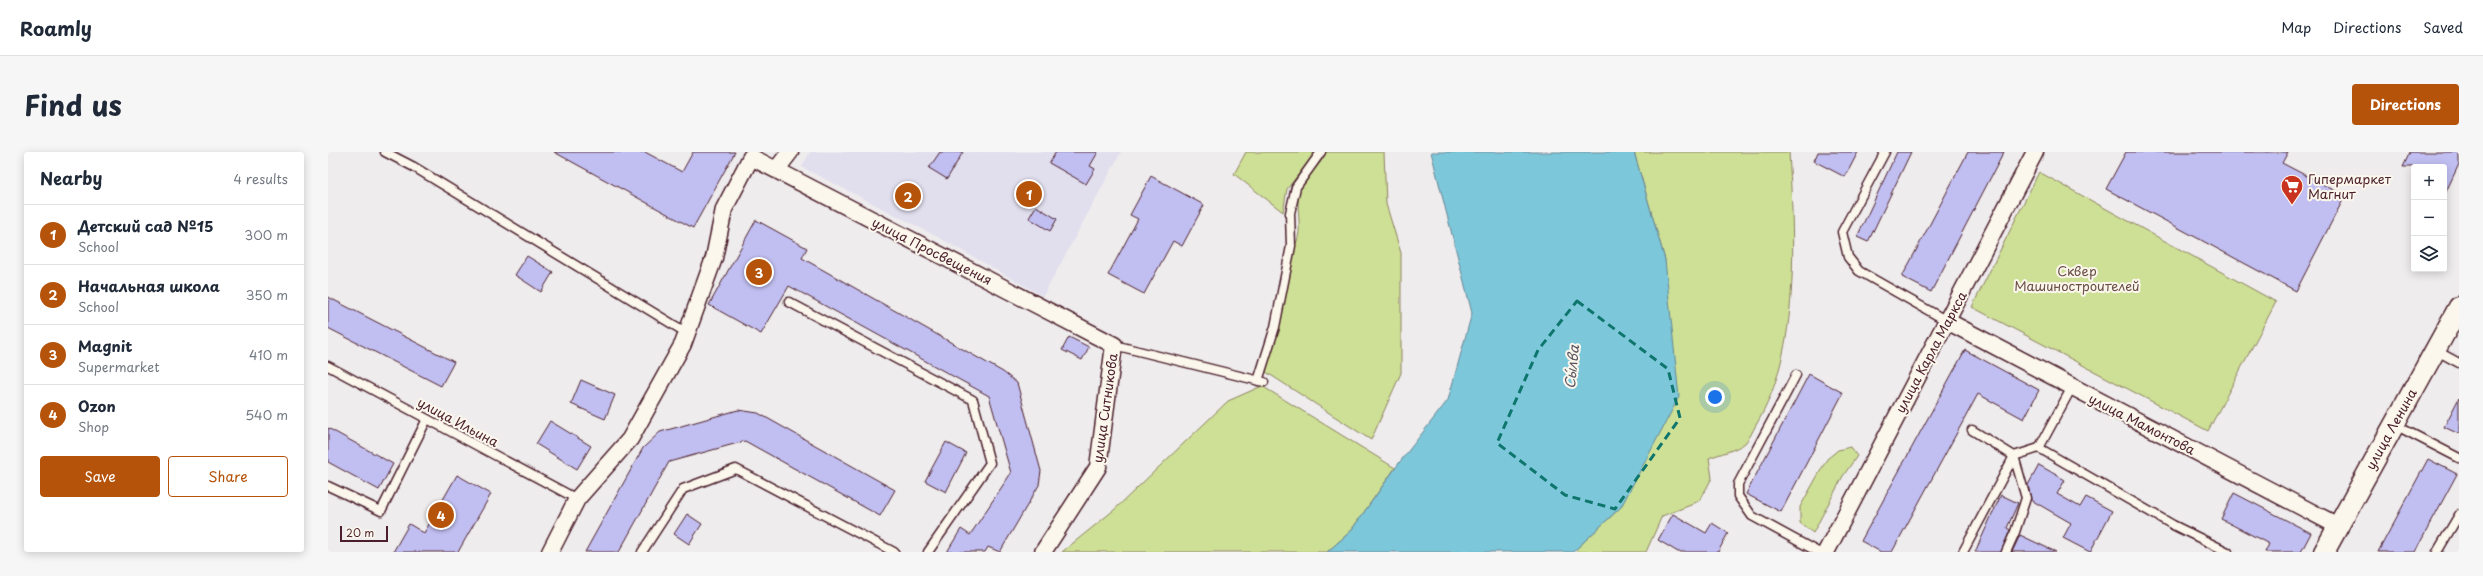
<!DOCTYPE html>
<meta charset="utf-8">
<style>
body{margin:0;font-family:"Playpen Sans",sans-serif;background:#f6f6f7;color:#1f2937}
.controls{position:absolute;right:12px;top:12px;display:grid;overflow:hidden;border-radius:4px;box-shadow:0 2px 10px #0003}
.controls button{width:36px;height:36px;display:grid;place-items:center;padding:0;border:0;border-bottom:1px solid #e0e1e3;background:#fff;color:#1f2937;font:20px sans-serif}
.scale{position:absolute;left:12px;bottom:10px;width:48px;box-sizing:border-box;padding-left:4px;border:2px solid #4a1f2b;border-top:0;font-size:11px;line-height:14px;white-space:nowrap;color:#4a1f2b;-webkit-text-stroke:3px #fbf7ec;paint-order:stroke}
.you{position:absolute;left:1387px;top:245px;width:14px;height:14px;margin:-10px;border:3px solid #fff;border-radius:50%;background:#1a73e8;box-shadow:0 0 0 6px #1a73e833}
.badge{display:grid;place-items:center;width:26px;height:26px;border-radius:50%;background:#b45309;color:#fff;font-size:13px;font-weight:700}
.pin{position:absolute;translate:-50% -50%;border:2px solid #fff;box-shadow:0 1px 4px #0006}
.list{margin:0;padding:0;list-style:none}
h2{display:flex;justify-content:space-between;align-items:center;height:52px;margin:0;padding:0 16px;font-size:17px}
h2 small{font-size:13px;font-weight:400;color:#747a83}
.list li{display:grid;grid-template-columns:26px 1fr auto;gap:12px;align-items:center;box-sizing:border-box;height:60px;padding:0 16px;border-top:1px solid #e0e1e3}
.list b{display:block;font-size:15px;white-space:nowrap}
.list p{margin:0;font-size:13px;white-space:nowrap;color:#747a83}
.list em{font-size:13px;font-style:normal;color:#747a83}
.actions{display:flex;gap:8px;padding:12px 16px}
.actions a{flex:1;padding:9px 0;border:1px solid #b45309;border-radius:4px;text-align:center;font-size:14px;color:#b45309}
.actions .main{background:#b45309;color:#fff}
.icon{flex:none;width:22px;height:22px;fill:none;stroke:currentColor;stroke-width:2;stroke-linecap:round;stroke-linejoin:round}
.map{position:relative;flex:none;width:2131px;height:400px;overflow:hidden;border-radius:4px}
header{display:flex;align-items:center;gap:24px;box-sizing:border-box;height:56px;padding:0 20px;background:#fff;border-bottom:1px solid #e0e1e3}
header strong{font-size:19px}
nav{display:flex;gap:22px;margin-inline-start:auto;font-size:14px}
.intro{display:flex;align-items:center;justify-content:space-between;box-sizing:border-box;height:96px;padding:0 24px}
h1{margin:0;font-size:28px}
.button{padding:10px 18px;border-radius:4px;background:#b45309;color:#fff;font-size:14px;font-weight:700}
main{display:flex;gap:24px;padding:0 24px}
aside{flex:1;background:#fff;border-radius:4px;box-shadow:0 2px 10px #0003}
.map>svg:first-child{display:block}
.built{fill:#e1deee}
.green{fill:#cde095;stroke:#8c8060}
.water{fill:#7bc8da;stroke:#678494}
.building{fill:#c1bff1;stroke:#4a1f2b}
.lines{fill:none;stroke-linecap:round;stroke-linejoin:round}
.service-casing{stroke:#4a1f2b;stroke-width:11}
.minor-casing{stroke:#4a1f2b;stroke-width:19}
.tertiary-casing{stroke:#4a1f2b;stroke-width:23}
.service{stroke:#fbf7ec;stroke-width:8}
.minor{stroke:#fbf7ec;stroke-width:16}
.tertiary{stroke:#fbf7ec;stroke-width:20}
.marked{fill:none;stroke:#0f766e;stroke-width:3;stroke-dasharray:8 5;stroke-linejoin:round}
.labels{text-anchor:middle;stroke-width:4;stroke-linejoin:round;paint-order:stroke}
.poi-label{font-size:13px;fill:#4a1f2b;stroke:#fbf7ec;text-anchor:start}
.street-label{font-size:13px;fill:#4a1f2b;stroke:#fbf7ec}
.park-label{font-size:13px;fill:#6b4f46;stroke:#fbf7ec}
.water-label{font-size:14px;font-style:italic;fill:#595260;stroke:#fbf7ec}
</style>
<header>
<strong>Roamly</strong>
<nav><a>Map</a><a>Directions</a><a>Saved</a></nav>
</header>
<div class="intro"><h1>Find us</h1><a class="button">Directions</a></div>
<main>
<aside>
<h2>Nearby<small>4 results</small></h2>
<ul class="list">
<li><span class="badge">1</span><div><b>Детский сад №15</b><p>School</p></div><em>300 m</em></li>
<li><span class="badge">2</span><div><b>Начальная школа</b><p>School</p></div><em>350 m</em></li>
<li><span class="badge">3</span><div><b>Magnit</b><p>Supermarket</p></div><em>410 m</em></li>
<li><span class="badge">4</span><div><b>Ozon</b><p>Shop</p></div><em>540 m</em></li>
</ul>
<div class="actions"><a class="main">Save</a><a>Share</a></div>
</aside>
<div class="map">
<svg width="2131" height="400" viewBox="0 0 2131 400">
<rect width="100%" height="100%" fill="#efeced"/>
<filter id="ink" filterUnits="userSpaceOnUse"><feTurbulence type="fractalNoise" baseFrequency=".025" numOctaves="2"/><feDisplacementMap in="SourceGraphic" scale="8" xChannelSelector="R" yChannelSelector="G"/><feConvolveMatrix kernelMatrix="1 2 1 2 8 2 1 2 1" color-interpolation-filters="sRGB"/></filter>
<g filter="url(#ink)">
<path class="built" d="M482 0H793L715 144 608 84 474 15Z"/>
<path class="green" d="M918 0H988L959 37 955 60 906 22Z
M997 0H1056L1058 52 1073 101V221L1043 288 938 220 966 95C978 77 964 53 974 33 980 21 995 12 997 0Z
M1306 0H1461C1466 84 1473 199 1428 273 1425 278 1422 286 1417 291 1409 298 1391 302 1381 306L1384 326 1372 348 1363 353 1334 364 1318 400H1251L1247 398 1293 355 1337 108Z
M1711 20 1948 150 1880 279 1644 155Z
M934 234 1067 316 1022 380 999 400H734L786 358 900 249Z
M1522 295 1529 304 1515 324 1485 381 1472 371V355L1499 307 1510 298Z"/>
<path class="water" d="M1103 0H1306L1337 108 1351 245 1293 355 1245 400H999L1022 380 1071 311 1120 248 1144 161Z"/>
<path class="building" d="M226 0H317L354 20 365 0H407L365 76Z
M612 0H635L619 27 601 16Z
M728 0H770L762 14 767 17 758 32 721 11Z
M1490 0H1530L1517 25 1486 9Z
M1569 0H1583L1540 90 1529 85Z
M1640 0H1676L1603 140 1574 125Z
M1798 0H1960L1954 11 2017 44 1968 139 1778 37Z
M2082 0H2131V12L2116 44V15H2075Z
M823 24 876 53 854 94 845 89 816 142 780 123 810 67 802 63Z
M708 54 729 67 722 79 701 66Z
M428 68 479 96 474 106 675 220 689 231 713 319 711 333 672 400 660 395 657 400H619L633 377 642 383 683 321 661 244 461 134 433 182 381 153Z
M199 104 225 120 213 140 187 123Z
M0 145 126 210 113 234 0 176Z
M741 185 761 195 754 208 734 198Z
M1637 198 1711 238 1696 267 1650 242 1564 400H1553L1533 389Z
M1481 222 1515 241 1453 360 1418 342Z
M253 228 287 243 277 267 243 252Z
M2131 246V282L2116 275Z
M410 258 430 261 567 338 552 364 417 289 341 310 291 400H257L315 296 332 280Z
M222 269 263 294 249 317 208 292Z
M0 276 65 312 51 338 0 310Z
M618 290 638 301 618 340 597 329Z
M2100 307 2129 322 2087 400H2050Z
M1711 313 1737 328 1729 342 1752 355 1758 345 1784 359 1762 400 1735 386 1743 371 1703 348 1700 333Z
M129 323 163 342 130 400H65L81 372 96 381Z
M1906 341 1983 381 1973 400H1937L1941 392 1893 367Z
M1673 343 1690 351 1679 376 1682 378 1673 400H1647Z
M359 362 374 372 361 392 346 382Z
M1345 362 1378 381 1384 371 1400 381 1390 400H1350L1330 388Z
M1692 383 1728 400H1684Z"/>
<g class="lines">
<g class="service-casing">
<path id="service" d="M57 0 86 15 359 181
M1557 0 1514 80 1520 105 1531 119 1619 169
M461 150 645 248 662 311 600 400
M786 193 936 230
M2107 198 2131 211
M0 214 249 347
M1468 223 1410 332V344L1424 364 1490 400
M930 229 947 175 963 94 962 61 968 35 993 0
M2067 273 2131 306
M1644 278 1686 304 1698 346 1687 380 1678 400
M1711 296 1845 373 1900 400
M0 334 53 359 99 267
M314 400 355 337 408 317 566 400
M1635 400 1686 304 1711 296 1744 235
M2109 400 2131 363"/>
</g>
<g class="minor-casing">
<path id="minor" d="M448 18 462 0
M1619 169 2010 374
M222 400 249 347 302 287 355 192 386 106 396 57 423 5 786 193 770 315 715 400
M1498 400 1707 0"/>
</g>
<g class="tertiary-casing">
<path id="tertiary" d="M1996 400 2131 155"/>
</g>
<use href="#service" class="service"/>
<use href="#minor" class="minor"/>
<use href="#tertiary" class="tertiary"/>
</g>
</g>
<path class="marked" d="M1249 149 1340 217 1352 266 1287 357 1237 343 1169 291 1210 198Z"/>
<defs>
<g id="supermarket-pin" transform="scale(1.15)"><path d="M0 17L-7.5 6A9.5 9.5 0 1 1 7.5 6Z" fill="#c8321e" stroke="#fbf7ec"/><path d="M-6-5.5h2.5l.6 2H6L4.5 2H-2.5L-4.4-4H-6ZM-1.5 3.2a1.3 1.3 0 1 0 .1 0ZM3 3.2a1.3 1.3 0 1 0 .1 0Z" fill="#fff"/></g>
</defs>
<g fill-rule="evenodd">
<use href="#supermarket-pin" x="1964" y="34"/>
</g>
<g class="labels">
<g class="poi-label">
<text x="1980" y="32">Гипермаркет<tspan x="1980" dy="15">Магнит</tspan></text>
</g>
<g class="street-label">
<text transform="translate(604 99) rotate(27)" y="5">улица Просвещения</text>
<text transform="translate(1603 200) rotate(-62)" y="5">улица Карла Маркса</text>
<text transform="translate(777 256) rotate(-82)" y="5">улица Ситникова</text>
<text transform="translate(130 270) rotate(28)" y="5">улица Ильина</text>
<text transform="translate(1814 272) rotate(27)" y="5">улица Мамонтова</text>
<text transform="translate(2063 277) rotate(-61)" y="5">улица Ленина</text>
</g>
<g class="park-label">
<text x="1749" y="124">Сквер<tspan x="1749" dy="15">Машиностроителей</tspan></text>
</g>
<g class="water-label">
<text transform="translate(1244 215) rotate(-84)" y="5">Сы́лва</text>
</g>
</g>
</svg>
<div class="controls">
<button>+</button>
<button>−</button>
<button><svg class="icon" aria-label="layers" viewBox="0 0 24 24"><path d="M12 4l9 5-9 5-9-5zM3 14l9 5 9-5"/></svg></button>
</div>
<div class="scale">20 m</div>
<div class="you"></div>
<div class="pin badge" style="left:701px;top:42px">1</div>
<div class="pin badge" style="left:580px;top:44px">2</div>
<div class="pin badge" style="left:431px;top:120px">3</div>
<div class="pin badge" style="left:113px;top:363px">4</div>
</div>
</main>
